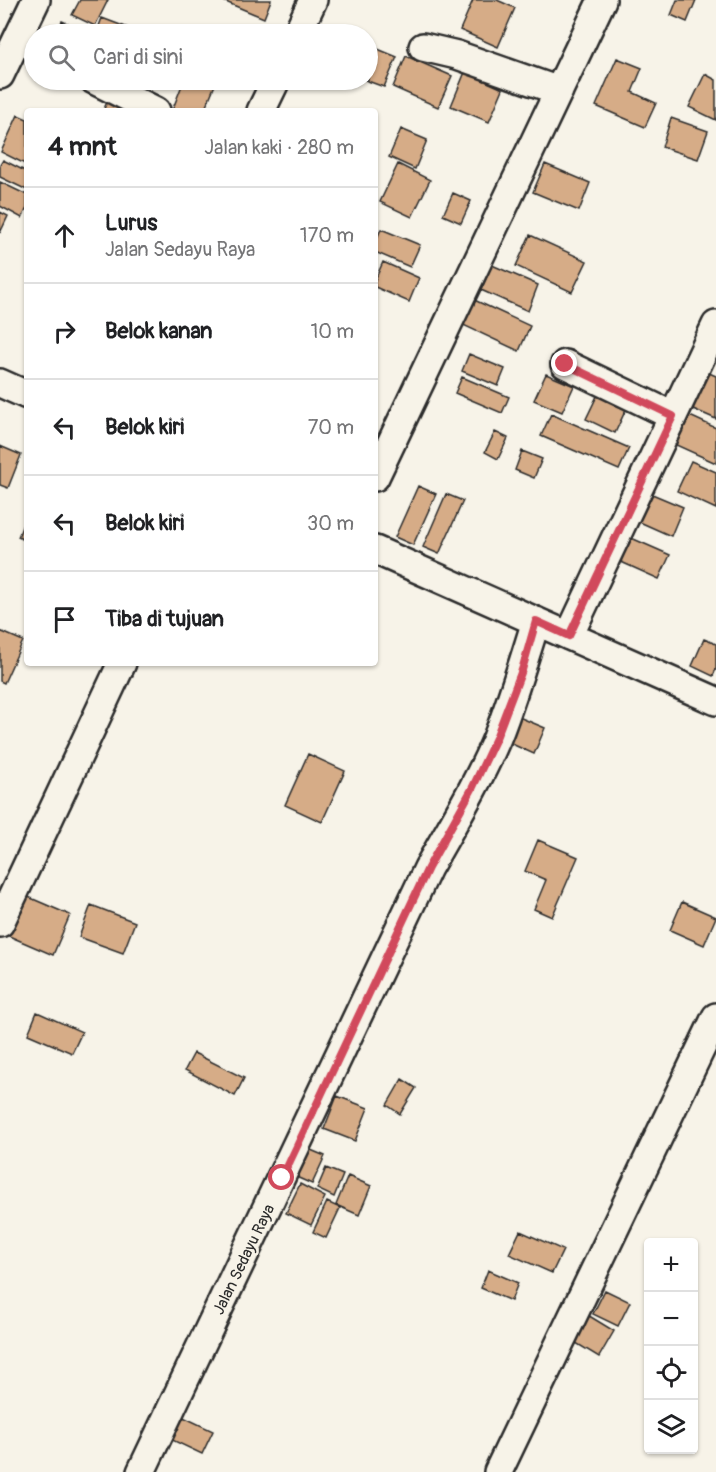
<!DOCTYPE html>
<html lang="id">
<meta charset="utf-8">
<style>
body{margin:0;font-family:Pangolin,sans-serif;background:#f6f6f6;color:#202124}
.controls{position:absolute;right:18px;bottom:18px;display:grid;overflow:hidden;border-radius:6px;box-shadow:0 2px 4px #0004}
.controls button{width:54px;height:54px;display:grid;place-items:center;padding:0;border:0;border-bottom:2px solid #e0e0e0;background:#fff;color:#202124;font:30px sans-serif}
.stop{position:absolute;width:18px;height:18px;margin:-14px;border:4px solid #d1495b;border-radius:50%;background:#fff}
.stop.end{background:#d1495b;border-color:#fff;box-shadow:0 2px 6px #0008}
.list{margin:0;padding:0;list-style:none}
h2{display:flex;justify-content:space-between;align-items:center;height:78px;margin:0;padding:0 24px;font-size:26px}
h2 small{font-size:20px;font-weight:400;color:#757577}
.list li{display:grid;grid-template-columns:39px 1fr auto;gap:18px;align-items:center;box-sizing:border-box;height:96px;padding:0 24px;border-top:2px solid #e0e0e0}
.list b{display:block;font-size:22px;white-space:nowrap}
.list p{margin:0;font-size:20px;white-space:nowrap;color:#757577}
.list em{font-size:20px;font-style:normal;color:#757577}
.icon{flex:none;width:33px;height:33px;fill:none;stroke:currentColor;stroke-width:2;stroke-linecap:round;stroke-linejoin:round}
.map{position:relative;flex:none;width:716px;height:1472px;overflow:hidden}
.search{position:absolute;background:#fff;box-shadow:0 2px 4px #0004;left:24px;top:24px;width:354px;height:66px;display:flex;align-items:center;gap:15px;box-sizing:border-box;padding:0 21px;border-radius:33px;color:#757577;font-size:22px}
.panel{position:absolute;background:#fff;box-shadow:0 2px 4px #0004;left:24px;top:108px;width:354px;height:558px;border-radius:6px}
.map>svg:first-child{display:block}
.building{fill:#d6ac87;stroke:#2b2b2b;stroke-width:1.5}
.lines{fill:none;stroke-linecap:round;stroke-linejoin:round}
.street-casing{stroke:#2b2b2b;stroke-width:32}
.street{stroke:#f7f3e8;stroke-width:27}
.route{stroke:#d1495b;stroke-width:8}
.labels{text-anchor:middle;stroke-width:5;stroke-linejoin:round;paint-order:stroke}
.street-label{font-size:16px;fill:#2b2b2b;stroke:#f7f3e8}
</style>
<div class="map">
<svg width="716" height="1472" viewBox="0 0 716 1472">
<rect width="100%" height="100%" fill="#f7f3e8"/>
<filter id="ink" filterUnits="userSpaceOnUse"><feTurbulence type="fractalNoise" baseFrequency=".0167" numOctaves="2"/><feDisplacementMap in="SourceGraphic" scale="12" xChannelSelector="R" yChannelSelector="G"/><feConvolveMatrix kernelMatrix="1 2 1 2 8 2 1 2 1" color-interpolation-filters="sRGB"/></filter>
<g filter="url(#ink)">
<path class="building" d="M80 0H108L95 26 72 15Z
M221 0H271L264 18Z
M473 0H497L515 8 498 47 460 30Z
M677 0H696L687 22 671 15Z
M102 18 131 29 129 34H96Z
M62 21 92 34H56Z
M307 25 333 34H304Z
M368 45 397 57 384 87 365 80H368Z
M406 56 452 76 438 107 393 87Z
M617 58 642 68 632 92 656 103 645 127 596 106Z
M465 72 503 89 489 122 451 106Z
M705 74 716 80V120L689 107Z
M184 80H217L204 111H172Z
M107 102 127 111H103Z
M18 115 27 119V165L1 152Z
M671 118 708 131 698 159 662 147Z
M401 129 427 140 415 169 389 157Z
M3 160 27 172V190L0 177V165Z
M398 164 430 180 412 217 380 202Z
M545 164 590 183 579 211 533 192Z
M0 182 27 195V208L22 218 0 206Z
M453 193 471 201 461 223 443 215Z
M0 212 8 216 0 233Z
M381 229 420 245 410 267 375 252V243Z
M530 235 587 261 572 292 516 266Z
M383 262 419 278 409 302 375 287V280Z
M492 265 538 285 528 311 481 290Z
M470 298 530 326 519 351 459 323Z
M469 354 505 369 498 386 462 371Z
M700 369 716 376V419L684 405Z
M546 374 574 386 562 412 534 400Z
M462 377 509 397 502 413 455 393Z
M598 394 627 407 615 433 586 419Z
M679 411 716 428V463L665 440Z
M551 414 629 448 619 470 541 436Z
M495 432 508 438 498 459 485 452Z
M0 446 21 455 8 488 0 485Z
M522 451 542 459 534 478 515 470Z
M691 461 716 472V509L677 491Z
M418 486 436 494 413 545 395 537Z
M645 491 683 507 671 536 633 519Z
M446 494 463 501 439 554 423 547Z
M27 514V541L18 537Z
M629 537 670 555 659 579 619 561Z
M0 631 23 641 4 683 0 681Z
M704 639 716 644V669L713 676 692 666Z
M514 715 545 728 534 754 503 740Z
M308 754 345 771 322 822 285 805Z
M538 840 578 857 552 917 534 909 546 880 525 871Z
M26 896 70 915 53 955 9 936Z
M682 902 716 917 704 945 670 930Z
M91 905 135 922 123 953 79 937Z
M37 1012 82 1032 72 1053 28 1034Z
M194 1053 244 1078 235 1096 185 1070Z
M402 1079 416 1088 400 1114 387 1105Z
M337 1096 368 1108 355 1141 324 1129Z
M306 1148 325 1156 312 1184 294 1176Z
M326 1168 343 1175 334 1197 317 1189Z
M348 1176 371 1186 359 1215 336 1205Z
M300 1184 325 1197 311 1225 286 1213Z
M327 1202 340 1208 326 1238 313 1232Z
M520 1231 563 1250 552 1273 509 1254Z
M488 1270 518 1283 511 1301 481 1288Z
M605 1290 630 1302 618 1326 593 1314Z
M586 1314 614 1331 599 1357 571 1340Z
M179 1415 213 1431 202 1454 168 1438Z"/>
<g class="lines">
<g class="street-casing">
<path id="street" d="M297 34 313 0
M423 47 457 55 559 91
M0 75 36 0
M94 80 156 111
M261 111 276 80
M565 364 673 416
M0 383 27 395
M375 477 602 0
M375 550 716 701
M569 636 716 325
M0 923 122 663
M141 1472 428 868C452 825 478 783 497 738 512 700 524 660 536 621
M498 1472 716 1017"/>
</g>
<use href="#street" class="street"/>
</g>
</g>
<g class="lines" filter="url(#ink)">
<path class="route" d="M282 1178 428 868 472 789 496 738 522 670 536 621 569 636 673 416 565 364"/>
</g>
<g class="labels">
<g class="street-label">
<text transform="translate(243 1259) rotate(-64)" y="6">Jalan Sedayu Raya</text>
</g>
</g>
</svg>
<div class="controls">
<button>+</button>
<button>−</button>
<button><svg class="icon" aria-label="locate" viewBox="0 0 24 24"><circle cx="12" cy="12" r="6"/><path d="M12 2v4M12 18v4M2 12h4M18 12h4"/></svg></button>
<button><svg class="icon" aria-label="layers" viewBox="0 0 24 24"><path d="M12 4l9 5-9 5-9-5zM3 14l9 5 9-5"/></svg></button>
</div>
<div class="stop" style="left:282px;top:1178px"></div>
<div class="stop end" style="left:565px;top:364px"></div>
<div class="search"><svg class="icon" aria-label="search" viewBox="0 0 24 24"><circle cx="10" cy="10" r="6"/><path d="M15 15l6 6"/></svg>Cari di sini</div>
<section class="panel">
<h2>4 mnt<small>Jalan kaki · 280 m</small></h2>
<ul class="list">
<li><svg class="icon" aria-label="ahead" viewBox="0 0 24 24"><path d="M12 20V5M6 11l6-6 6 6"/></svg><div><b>Lurus</b><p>Jalan Sedayu Raya</p></div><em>170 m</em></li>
<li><svg class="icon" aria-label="right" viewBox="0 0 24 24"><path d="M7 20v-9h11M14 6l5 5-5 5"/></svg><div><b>Belok kanan</b></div><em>10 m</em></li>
<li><svg class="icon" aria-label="left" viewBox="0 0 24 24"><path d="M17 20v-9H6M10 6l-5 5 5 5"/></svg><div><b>Belok kiri</b></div><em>70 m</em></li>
<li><svg class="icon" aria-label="left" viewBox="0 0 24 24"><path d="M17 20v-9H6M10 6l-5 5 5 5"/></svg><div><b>Belok kiri</b></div><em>30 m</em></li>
<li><svg class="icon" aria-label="arrive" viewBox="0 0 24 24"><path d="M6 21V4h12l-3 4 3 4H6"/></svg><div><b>Tiba di tujuan</b></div></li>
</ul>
</section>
</div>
